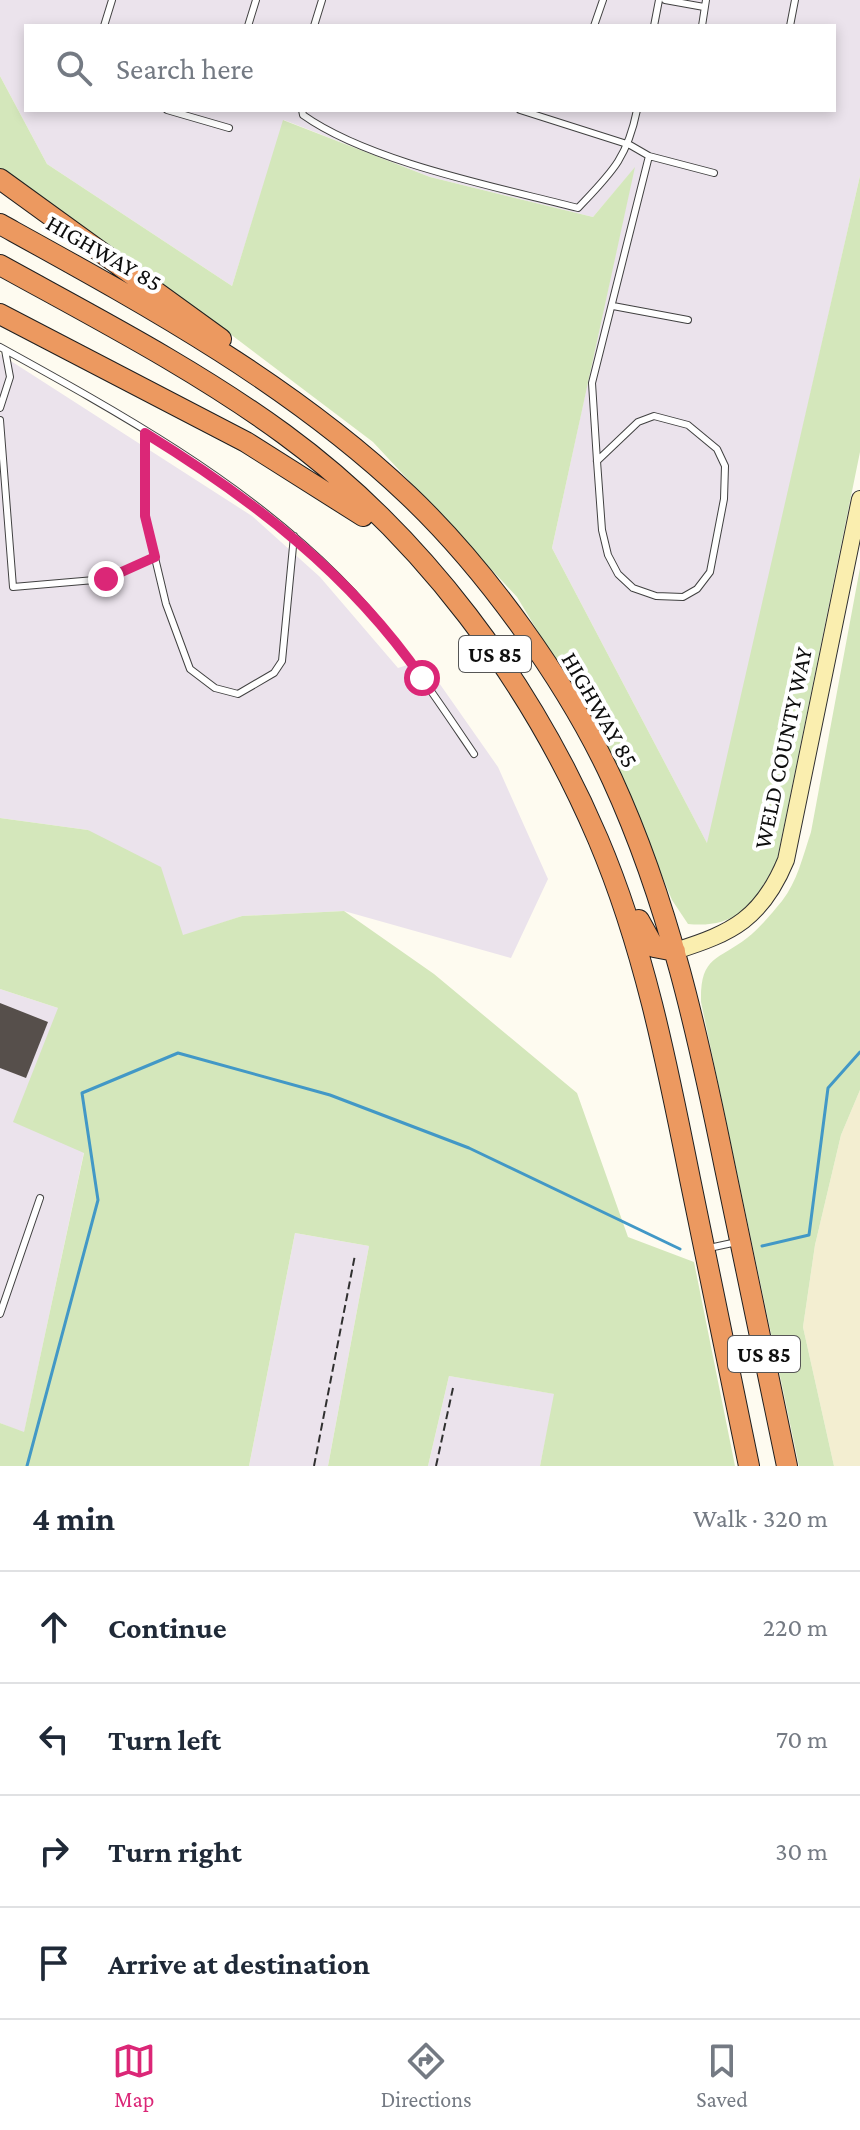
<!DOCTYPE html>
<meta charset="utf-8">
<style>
body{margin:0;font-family:"Crimson Pro",serif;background:#f2f2f3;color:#1f2937}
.stop{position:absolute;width:24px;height:24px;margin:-18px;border:6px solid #db2777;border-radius:50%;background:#fff}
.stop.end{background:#db2777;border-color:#fff;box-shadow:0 2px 8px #0008}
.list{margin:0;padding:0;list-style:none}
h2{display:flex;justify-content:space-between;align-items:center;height:104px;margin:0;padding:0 32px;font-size:34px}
h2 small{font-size:26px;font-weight:400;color:#747a83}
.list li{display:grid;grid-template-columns:52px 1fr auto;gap:24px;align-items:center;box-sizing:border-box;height:112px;padding:0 32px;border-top:2px solid #e0e1e3}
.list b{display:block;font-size:30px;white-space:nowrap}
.list em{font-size:26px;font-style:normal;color:#747a83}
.icon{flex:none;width:44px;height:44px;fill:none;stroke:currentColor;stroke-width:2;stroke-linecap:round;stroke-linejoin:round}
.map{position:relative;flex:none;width:860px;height:1466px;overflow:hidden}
.search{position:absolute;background:#fff;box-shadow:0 4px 12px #0003;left:24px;right:24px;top:24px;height:88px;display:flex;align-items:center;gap:20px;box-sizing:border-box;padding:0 28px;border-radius:0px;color:#747a83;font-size:30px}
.sheet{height:552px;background:#fff}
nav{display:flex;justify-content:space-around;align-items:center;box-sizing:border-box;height:112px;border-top:2px solid #e0e1e3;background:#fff;font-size:22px;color:#747a83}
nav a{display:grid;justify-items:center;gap:4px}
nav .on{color:#db2777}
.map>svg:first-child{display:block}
.industrial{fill:#ebe3ec;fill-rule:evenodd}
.farmland{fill:#f3eed1}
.green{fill:#d4e7bb}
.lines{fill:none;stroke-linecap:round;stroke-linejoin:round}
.stream{stroke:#4298c6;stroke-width:3}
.building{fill:#564f4b}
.lane-casing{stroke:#414141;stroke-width:8}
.secondary-casing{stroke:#303030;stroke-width:18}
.highway-casing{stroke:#1f1f1f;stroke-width:22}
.path{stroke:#303030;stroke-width:2;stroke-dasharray:8 4;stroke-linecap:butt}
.lane{stroke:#fff;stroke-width:6}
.secondary{stroke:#faeeaf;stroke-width:16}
.highway{stroke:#ec9960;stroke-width:20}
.route{stroke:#db2777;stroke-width:10}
.labels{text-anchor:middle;stroke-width:8;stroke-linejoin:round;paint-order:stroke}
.shield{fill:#fff;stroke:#565656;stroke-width:2}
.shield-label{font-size:22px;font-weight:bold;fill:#0e0e0e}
.street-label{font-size:24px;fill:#0e0e0e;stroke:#fff}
</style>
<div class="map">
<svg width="860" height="1466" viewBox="0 0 860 1466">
<rect width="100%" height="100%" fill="#fefbf0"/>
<path class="industrial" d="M0 0H860V176L708 845 552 548 634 169 593 217 430 177 284 120 232 286 47 164 0 76ZM26 26H834V110H26Z
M0 354 252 516 320 577 398 668 423 660 498 767 548 879 511 958 344 911 242 916 183 936 88 830 0 818Z
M0 989 58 1008 84 1152 24 1433 0 1423Z
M295 1233 369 1246 328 1466H249Z
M449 1376 555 1394 540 1466H428Z"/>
<path class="farmland" d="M860 1090V1466H834L803 1327 815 1245 841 1135Z"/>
<path class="green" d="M0 76 47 164 232 286 283 120 430 177 593 217 635 167 552 548 707 843 860 176V452L777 860C756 901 740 929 688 924L672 900 613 756 517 597 373 442 192 305 0 170Z
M860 568V1090L841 1135 815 1245 803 1327 834 1466H799L701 1002C700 956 717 961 747 938 760 928 772 913 782 901 797 882 803 856 811 832Z
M0 818 88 830 161 867 183 935 242 916 344 911 434 974 577 1093 628 1237 694 1262 735 1466H540L554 1394 449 1376 428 1466H328L369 1246 295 1233 249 1466H0V1423L24 1432 84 1153 13 1122 58 1008 0 989Z"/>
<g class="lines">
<path class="stream" d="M762 1246 809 1235 828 1088 860 1052
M27 1466 98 1200 82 1093 178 1053 330 1095 469 1148 680 1249"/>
</g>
<path class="building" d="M0 1003 48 1022 26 1078 0 1068Z"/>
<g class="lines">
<g class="lane-casing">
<path id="lane" d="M665 0 704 7
M104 26 112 0
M248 26 256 0
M314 26 322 0
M594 26 603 0
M654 26 659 0
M702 26 706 0
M790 26 795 0
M167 110 229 128
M302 110 303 115C369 162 497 187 578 208 611 173 627 159 637 110
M520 110 630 145 649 156 592 383 597 461 602 530 608 555 618 574 633 588 656 596 683 597 697 589 710 572 724 499 725 466 717 449 688 425 654 416 638 422 597 461
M649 156 714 173
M613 306 688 320
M0 347C118 412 241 480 337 576 391 629 432 692 474 754
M0 408 10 377 5 350
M0 420 13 587 106 579 155 557
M145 433V516L166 604 190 669 215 688 238 694 274 673 282 661 294 536
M709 1248 737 1242
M0 1314 40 1198"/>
</g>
<g class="secondary-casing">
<path id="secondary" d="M675 951C733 933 762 918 786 860L860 499"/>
</g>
<g class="highway-casing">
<path id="highway" d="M0 179 221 339
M0 224C143 303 289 382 408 495 486 569 567 682 612 779 669 903 698 1035 725 1168 746 1267 766 1367 787 1466
M0 265C96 318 195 369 284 434 422 535 531 682 598 839 644 947 667 1064 690 1179 710 1275 729 1370 749 1466
M0 314 246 442 363 516
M639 920 654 947 675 951"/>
</g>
<path class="path" d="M314 1466 355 1255
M436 1466 453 1388"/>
<use href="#lane" class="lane"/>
<use href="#secondary" class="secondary"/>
<use href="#highway" class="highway"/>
</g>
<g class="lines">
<path class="route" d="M106 579 155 557 145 516V433C252 499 349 573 422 678"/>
</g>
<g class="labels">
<g class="shield">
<rect x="459" y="636" width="72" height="36" rx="6"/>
<rect x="728" y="1336" width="72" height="36" rx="6"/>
</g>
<g class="shield-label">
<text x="495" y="662">US 85</text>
<text x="764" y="1362">US 85</text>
</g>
<g class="street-label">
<text transform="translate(104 253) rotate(30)" y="8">HIGHWAY 85</text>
<text transform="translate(600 710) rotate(60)" y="8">HIGHWAY 85</text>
<text transform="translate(783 748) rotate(-78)" y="8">WELD COUNTY WAY</text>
</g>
</g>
</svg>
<div class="stop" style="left:422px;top:678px"></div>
<div class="stop end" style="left:106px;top:579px"></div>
<div class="search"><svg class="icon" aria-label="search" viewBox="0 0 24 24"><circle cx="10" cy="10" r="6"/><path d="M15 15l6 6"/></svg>Search here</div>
</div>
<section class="sheet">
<h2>4 min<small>Walk · 320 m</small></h2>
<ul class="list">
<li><svg class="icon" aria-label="ahead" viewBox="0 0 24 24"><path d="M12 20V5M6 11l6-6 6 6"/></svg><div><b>Continue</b></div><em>220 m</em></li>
<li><svg class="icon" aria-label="left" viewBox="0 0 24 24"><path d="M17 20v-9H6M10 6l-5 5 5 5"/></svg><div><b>Turn left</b></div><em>70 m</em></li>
<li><svg class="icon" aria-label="right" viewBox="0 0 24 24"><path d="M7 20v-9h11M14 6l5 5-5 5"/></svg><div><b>Turn right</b></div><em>30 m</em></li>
<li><svg class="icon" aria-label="arrive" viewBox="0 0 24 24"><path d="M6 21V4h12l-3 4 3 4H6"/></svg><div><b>Arrive at destination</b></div></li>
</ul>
</section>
<nav>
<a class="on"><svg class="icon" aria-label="map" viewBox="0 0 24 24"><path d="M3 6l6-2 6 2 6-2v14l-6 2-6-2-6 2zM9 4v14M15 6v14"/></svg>Map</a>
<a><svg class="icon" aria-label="directions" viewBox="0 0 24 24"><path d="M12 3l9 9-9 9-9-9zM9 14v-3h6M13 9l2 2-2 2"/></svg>Directions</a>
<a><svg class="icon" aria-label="saved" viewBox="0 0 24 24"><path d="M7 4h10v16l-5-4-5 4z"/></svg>Saved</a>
</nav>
